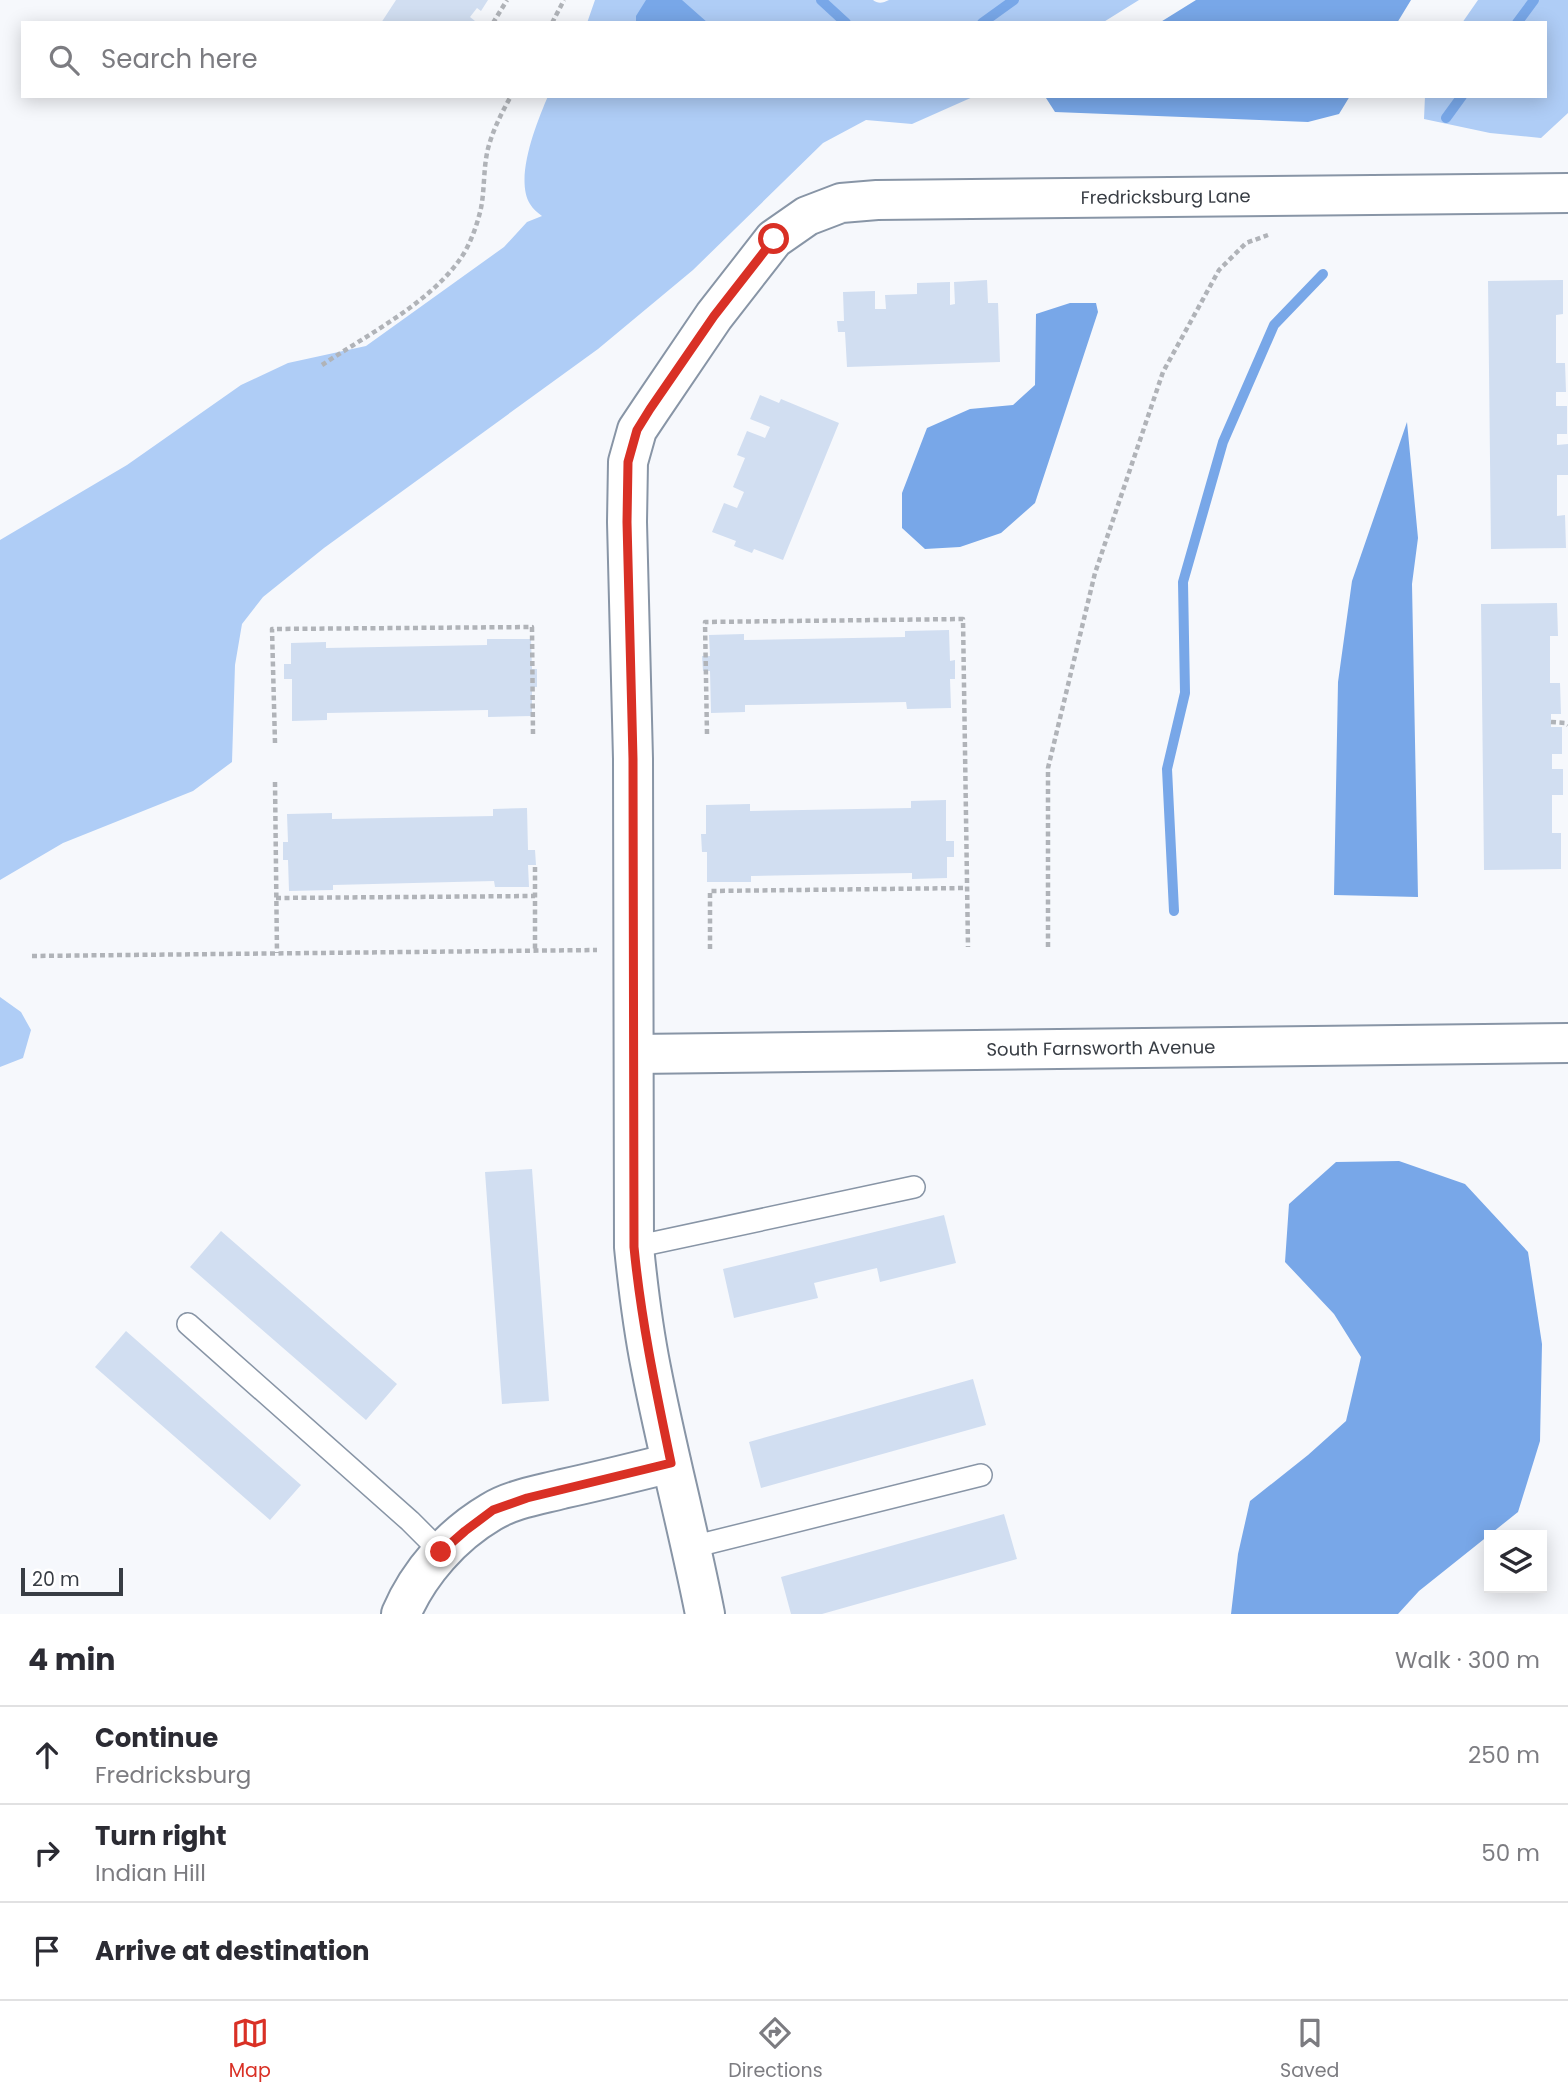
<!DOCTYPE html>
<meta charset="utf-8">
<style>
body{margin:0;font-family:Poppins,sans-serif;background:#f2f2f3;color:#2b2b33}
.controls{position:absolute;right:21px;bottom:21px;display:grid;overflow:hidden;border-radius:0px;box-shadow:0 4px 18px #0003}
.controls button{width:63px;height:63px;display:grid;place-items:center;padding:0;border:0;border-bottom:2px solid #e1e1e2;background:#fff;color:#2b2b33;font:35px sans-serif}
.scale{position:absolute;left:21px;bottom:18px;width:102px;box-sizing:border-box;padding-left:7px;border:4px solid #383d44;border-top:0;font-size:19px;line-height:24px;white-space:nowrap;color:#383d44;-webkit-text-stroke:5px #fff;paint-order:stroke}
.stop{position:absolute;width:21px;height:21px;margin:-16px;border:5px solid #d93025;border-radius:50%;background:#fff}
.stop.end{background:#d93025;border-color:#fff;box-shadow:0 2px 7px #0008}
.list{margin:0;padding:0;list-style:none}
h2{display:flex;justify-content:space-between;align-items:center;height:91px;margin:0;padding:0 28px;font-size:30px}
h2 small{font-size:23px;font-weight:400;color:#7c7c81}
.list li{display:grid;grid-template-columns:46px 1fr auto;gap:21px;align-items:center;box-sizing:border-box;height:98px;padding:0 28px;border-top:2px solid #e1e1e2}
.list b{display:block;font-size:26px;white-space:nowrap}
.list p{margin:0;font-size:23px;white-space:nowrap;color:#7c7c81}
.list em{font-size:23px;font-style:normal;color:#7c7c81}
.icon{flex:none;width:38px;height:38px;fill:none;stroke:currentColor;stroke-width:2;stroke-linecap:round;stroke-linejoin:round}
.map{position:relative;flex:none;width:1568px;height:1614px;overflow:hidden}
.search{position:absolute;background:#fff;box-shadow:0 4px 18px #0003;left:21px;right:21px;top:21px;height:77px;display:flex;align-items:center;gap:18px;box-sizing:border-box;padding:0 24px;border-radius:0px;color:#7c7c81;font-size:26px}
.sheet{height:385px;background:#fff}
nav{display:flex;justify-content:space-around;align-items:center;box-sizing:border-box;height:98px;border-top:2px solid #e1e1e2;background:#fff;font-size:19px;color:#7c7c81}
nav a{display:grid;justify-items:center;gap:4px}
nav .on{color:#d93025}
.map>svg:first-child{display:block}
.green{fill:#afcdf6}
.water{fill:#78a7e8}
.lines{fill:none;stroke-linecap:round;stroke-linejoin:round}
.stream{stroke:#78a7e8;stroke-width:10}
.building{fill:#d1def1}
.lane-casing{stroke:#8895a6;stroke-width:24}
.street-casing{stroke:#8895a6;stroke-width:42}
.path{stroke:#b0b3b8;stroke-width:4.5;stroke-dasharray:5 3.5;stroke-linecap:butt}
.lane{stroke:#fff;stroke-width:21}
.street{stroke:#fff;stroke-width:38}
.route{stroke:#d93025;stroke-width:9}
.labels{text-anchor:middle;stroke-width:5;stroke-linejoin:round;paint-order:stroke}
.street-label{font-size:18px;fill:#383d44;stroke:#fff}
</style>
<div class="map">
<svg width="1568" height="1614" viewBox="0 0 1568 1614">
<rect width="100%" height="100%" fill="#f6f8fc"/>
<path class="green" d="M595 0H873C878 4 883 3 889 0H1139L1102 23H587Z
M1478 0H1568V113L1541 138 1490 133 1424 119 1425 96H1545V23H1462Z
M548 96H975L912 124 866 120 823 143 693 270 598 349 324 548 263 597 242 624 235 665 232 762 193 791 63 843 0 880V540L127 465 241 385 288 363 366 346 504 247 527 222 542 216C537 212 533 209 530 204 514 178 537 122 548 96Z
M0 997 21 1012 31 1030 23 1058 0 1067Z"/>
<path class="water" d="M646 0H682L708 23H636V16Z
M1196 0H1411L1397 23H1159Z
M1048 96H1350L1339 114 1308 122 1055 112 1046 98Z
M1070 303H1096L1098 312 1035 503 1001 533 960 547 925 549 902 528V493L927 428 970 409 1013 405 1035 385 1036 314Z
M1407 422 1418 538 1412 584 1418 897 1334 895 1338 682 1352 581Z
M1399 1161 1465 1184 1528 1252 1542 1344 1540 1441 1518 1512 1419 1591 1398 1614H1231L1238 1554 1250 1501 1308 1455 1346 1421 1361 1357 1334 1314 1285 1262 1289 1204 1336 1162Z"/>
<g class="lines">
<path class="stream" d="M821 0 846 23
M982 23 1014 0
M1517 23 1534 0
M1446 118 1462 96
M1174 911 1167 769 1185 693 1183 582 1223 442 1274 325 1323 274"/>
</g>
<path class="building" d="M396 0H488L481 11 477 8 470 17 475 21 474 23H381Z
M987 280 988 303H998L1000 362 847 367 845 332H838L837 321H844L843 292 875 291V309H886L885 295 917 294V283L950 282V305L955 304 954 282Z
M1563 280V314L1556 315V363H1565L1566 392H1556V406H1567V434H1557V445L1568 444V475H1557V516L1565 515 1566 548 1491 549 1488 281Z
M760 395 779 403 781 399 839 423 783 560 754 549 752 553 734 546 736 541 712 532 724 503 737 508 744 492 733 487 745 458 737 455 747 431 765 438 770 427 750 419Z
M1557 603 1558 636H1550V683H1560L1561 714H1551V727H1562V754H1552V769H1563V795H1552V833H1561V869L1484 870 1481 604Z
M949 630 950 661 955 660V679H950L951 708 907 709 906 702 745 705V712L711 713 710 671H703L702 656H710L709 635 744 634V640L905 637V631Z
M487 639H531L532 669H537V687H532V716L488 717V710L327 713V720L292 721V679H284V664H291V643L326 642V648L487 645Z
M946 800V841H954V857H947V878L912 879V873L751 876V882H707V852H702L701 834H706V805L750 804V811L911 808V801Z
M527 808 528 850H535L536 865H528L529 887H495L494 881 333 885V890L289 891 288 860H283V842H288L287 814 332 813V819L493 816V809Z
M532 1169 549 1401 502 1404 485 1172Z
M944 1215 956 1263 880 1282 877 1268 814 1283 818 1298 734 1318 723 1269Z
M221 1231 397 1384 366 1420 190 1267Z
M126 1331 301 1485 270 1520 95 1367Z
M973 1379 986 1425 761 1488 749 1442Z
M1004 1514 1017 1559 822 1614H791L781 1577Z"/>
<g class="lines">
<g class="lane-casing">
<path id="lane" d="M634 1247 914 1187
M188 1324 410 1521 441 1552
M692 1547 981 1475"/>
</g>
<g class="street-casing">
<g id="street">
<path id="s1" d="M634 1054 1568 1043"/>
<path d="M401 1614C419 1572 452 1535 491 1512 512 1499 539 1495 562 1489 599 1481 635 1472 671 1463"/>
<path id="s2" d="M705 1614C689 1532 667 1451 651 1368 643 1328 638 1287 634 1247L633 759 627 522 628 462 637 430 651 409 714 316 774 239 807 216 841 203 877 200 1568 193"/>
</g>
</g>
<path class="path" d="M493 23 507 0
M552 23 564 0
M322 365C367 335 426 305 458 262 469 248 477 226 481 208 485 188 483 165 489 145 494 128 502 112 511 96
M1551 722 1565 723 1568 725
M707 734 705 622 963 619 968 947
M275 743 272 629 532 627 533 735
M275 782 277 953
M535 867V950
M276 898 535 896
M1048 947V768L1095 573 1163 372 1219 270 1246 243 1268 235
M710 949V891L966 888
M32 956 597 950"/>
<use href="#lane" class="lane"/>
<use href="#street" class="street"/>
</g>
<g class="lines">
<path class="route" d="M441 1552 465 1531 493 1510 527 1498 671 1463C656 1391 641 1320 634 1247L633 759 627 522 628 462 637 430 650 409 714 316 774 239"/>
</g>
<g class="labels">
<g class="street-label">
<text dy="6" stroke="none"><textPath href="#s2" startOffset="1829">Fredricksburg Lane</textPath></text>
<text dy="6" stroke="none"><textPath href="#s1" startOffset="467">South Farnsworth Avenue</textPath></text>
</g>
</g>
</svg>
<div class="controls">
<button><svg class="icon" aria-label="layers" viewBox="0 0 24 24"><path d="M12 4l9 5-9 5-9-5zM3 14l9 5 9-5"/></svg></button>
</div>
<div class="scale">20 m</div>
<div class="stop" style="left:774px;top:239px"></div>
<div class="stop end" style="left:441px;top:1552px"></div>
<div class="search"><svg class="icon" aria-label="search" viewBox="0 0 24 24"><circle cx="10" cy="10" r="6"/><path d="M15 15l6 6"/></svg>Search here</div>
</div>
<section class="sheet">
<h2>4 min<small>Walk · 300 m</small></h2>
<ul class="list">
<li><svg class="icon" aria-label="ahead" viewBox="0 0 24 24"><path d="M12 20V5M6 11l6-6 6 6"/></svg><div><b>Continue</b><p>Fredricksburg</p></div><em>250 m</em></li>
<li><svg class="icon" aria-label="right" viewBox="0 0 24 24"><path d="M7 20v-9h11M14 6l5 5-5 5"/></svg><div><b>Turn right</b><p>Indian Hill</p></div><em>50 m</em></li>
<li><svg class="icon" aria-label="arrive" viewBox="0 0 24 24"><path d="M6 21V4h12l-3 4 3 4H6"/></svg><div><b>Arrive at destination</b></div></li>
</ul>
</section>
<nav>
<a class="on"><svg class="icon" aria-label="map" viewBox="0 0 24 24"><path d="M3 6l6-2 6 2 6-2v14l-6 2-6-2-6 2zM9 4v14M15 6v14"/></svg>Map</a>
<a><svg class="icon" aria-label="directions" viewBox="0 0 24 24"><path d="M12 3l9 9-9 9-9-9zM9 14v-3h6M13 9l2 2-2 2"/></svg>Directions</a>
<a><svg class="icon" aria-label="saved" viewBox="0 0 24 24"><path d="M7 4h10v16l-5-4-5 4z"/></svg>Saved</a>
</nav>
